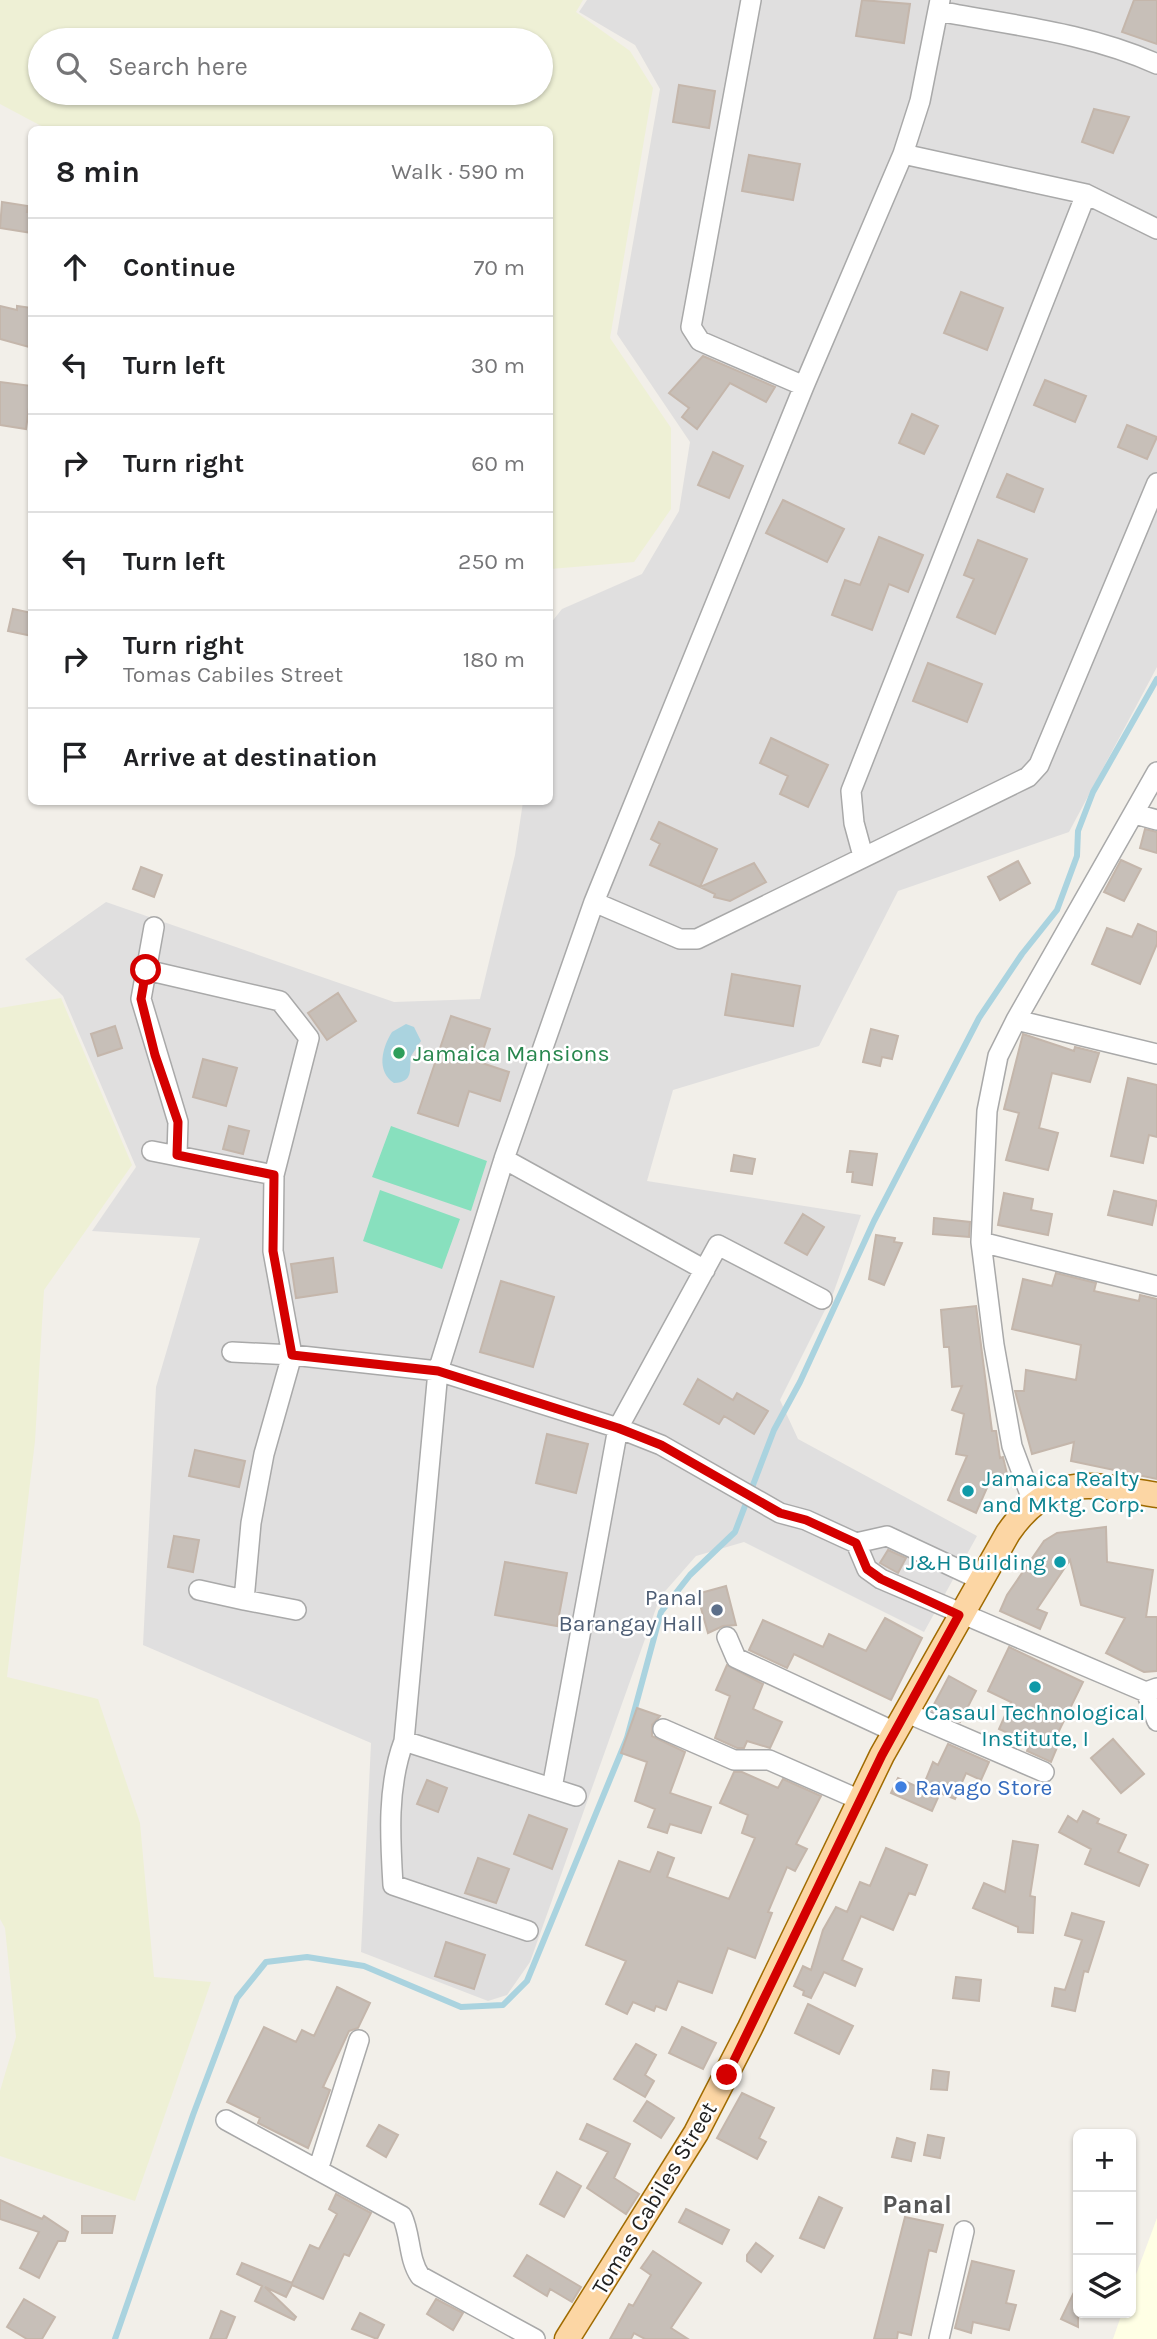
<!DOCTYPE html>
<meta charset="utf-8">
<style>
body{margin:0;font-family:Karla,sans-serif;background:#f2f2f2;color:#202124}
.controls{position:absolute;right:21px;bottom:21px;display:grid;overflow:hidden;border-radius:10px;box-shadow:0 2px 5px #0004}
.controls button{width:63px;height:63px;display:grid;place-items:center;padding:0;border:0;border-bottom:2px solid #e0e0e0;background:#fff;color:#202124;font:35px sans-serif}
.stop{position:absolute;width:21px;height:21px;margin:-16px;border:5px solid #d40000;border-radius:50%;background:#fff}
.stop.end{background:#d40000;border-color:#fff;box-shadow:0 2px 7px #0008}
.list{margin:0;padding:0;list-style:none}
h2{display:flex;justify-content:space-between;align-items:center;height:91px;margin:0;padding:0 28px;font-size:30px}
h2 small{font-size:23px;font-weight:400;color:#757577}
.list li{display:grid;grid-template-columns:46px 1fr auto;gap:21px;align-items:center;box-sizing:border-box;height:98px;padding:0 28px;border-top:2px solid #e0e0e0}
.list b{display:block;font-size:26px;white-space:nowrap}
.list p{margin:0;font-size:23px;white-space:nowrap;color:#757577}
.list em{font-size:23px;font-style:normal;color:#757577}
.icon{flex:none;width:38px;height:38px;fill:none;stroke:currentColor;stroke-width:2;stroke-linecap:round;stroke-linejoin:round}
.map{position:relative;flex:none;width:1157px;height:2339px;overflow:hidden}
.search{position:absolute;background:#fff;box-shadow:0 2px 5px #0004;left:28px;top:28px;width:525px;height:77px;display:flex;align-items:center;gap:18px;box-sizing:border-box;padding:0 24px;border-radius:38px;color:#757577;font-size:26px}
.panel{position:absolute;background:#fff;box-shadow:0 2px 5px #0004;left:28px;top:126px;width:525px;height:679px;border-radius:10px}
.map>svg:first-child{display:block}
.residential{fill:#e0dfdf}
.education{fill:#ffffe5}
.farmland{fill:#eef0d5;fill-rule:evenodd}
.pitch{fill:#88e0be}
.water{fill:#aad3df}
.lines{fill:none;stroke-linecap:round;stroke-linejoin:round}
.stream{stroke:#aad3df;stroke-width:6}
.building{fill:#c7bfb8;stroke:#c4b6ab;stroke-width:2}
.minor-casing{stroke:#a9a9a9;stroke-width:22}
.major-casing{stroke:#a06b00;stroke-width:27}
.minor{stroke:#fff;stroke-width:19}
.major{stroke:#fcd6a4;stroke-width:24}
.route{stroke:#d40000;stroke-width:9}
.leisure-dot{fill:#2e9e5b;stroke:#fff;stroke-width:2.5}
.culture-dot{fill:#0f9aa8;stroke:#fff;stroke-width:2.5}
.service-dot{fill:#5c6f8a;stroke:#fff;stroke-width:2.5}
.shop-dot{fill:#3f7fe0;stroke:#fff;stroke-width:2.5}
.labels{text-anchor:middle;stroke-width:5;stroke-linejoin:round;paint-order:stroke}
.leisure-label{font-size:23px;fill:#27864d;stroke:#fff;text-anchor:start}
.culture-label{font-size:23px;fill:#0d838f;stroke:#fff;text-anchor:start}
.service-label{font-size:23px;fill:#4e5e75;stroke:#fff;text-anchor:end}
.shop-label{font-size:23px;fill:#366cbe;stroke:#fff;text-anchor:start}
.street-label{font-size:23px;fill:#222;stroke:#fff}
.quarter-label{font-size:26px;font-weight:bold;fill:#555;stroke:#fff}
</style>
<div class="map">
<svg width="1157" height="2339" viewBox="0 0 1157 2339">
<rect width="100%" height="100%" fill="#f2efe9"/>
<path class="residential" d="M587 0H1157V667L1069 832 898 891 819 1046 673 1090 647 1181 861 1215 833 1294 780 1400 798 1439 977 1536 924 1632 744 1542 696 1556 660 1597 530 1962 507 1995 488 2001 361 1952 371 1743 143 1645 156 1387 200 1238 92 1231 136 1167 63 996 25 959 106 902 394 1002 480 999 515 855 523 802H550V624L562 609 642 574 679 511 690 442 617 334 660 89 635 45 579 12Z"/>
<path class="education" d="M1157 2218V2339H1113L1122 2313H1131V2288Z"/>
<path class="farmland" d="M0 0H583L576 12 630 51 653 88 610 338 671 428V509L634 562 550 569V130L47 129 0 104ZM40 40H541V93H40Z
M61 998 132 1165 44 1290 35 1441 7 1677 98 1699 140 1823 154 1977 211 1982 135 2201 0 2156V2091L16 2037 5 1928 0 1919V1008Z"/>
<path class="pitch" d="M391 1126 487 1161 471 1211 372 1177Z
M380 1190 460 1219 442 1269 363 1241Z"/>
<path class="water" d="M406 1024 414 1027 421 1041 411 1056C409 1070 414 1082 394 1083 376 1071 382 1048 392 1032Z"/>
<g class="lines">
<path class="stream" d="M115 2339 193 2115 237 1998 266 1962 307 1957 364 1966 461 2007 503 2005 527 1981 627 1738 661 1612 690 1575 735 1532 774 1430 800 1382 874 1221 979 1018 1022 954 1057 910 1077 856 1078 831 1093 792 1157 679"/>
</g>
<path class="building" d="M862 0 910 4 904 43 856 36Z
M1134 0H1157V44L1122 32Z
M679 85 715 91 709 128 673 122Z
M1094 109 1129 117 1113 153 1082 142Z
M749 155 800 164 793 200 742 191Z
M2 202 28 206 27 212H32V233L0 228Z
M961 292 1003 308 987 350 944 333Z
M0 306 17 310V306L32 308 29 347 0 339Z
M703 356 775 387 766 402 730 383 697 429 682 417 689 408 669 393Z
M1045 380 1086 396 1075 422 1034 405Z
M0 382 32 386 26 429 0 425Z
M912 414 938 426 924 454 899 443Z
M1127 425 1157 437 1147 459 1118 447Z
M713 452 743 466 729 498 698 485Z
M1007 474 1043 489 1034 512 997 497Z
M783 500 844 529 827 562 766 533Z
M879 537 923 555 908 592 889 584 872 630 832 615 845 580 860 585Z
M978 540 1027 559 995 634 957 617 974 579 964 575Z
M13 609 32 613V636L8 631Z
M928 663 982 684 967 722 913 701Z
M771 738 828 765 808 807 780 794 788 776 760 763Z
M659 822 717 849 700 887 650 865 660 844 651 839Z
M1145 829 1157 832V853L1140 848Z
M1121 860 1141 869 1124 901 1104 892Z
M1018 861 1030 883 1000 900 988 877Z
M754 863 766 882 730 901 714 897 715 894 700 887Z
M141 867 162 875 154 897 133 889Z
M1138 924 1157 932V944L1140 984 1092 964 1107 928 1132 937Z
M732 974 800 986 793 1026 725 1015Z
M338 993 356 1021 327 1040 308 1013Z
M451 1016 490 1029 479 1062 509 1072 500 1101 469 1091 458 1126 418 1113Z
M115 1026 122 1048 98 1056 91 1034Z
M871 1029 898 1036 892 1059 882 1057 880 1066 863 1062Z
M1023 1034 1074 1051 1075 1047 1099 1053 1090 1082 1052 1073 1039 1128 1058 1133 1048 1170 1006 1160 1019 1113 1004 1109Z
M203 1059 237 1068 226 1106 193 1097Z
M1128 1078 1157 1085V1137L1149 1135 1143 1163 1111 1156Z
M229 1126 249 1131 243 1154 223 1149Z
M850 1151 877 1154 872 1185 852 1182 853 1172H847Z
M734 1155 755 1159 752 1174 731 1171Z
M1114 1191 1157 1201 1152 1225 1108 1215Z
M1004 1193 1033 1199 1031 1210 1052 1214 1048 1235 998 1225Z
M803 1214 824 1227 807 1255 785 1243Z
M934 1218 970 1222 969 1237 933 1234Z
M876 1235 895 1238 894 1242 902 1243 884 1285 869 1279Z
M333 1258 337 1292 296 1298 291 1264Z
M1056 1273 1096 1283 1094 1291 1139 1301 1140 1295 1157 1299V1479L1071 1461 1074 1442 1032 1454 1015 1391H1024L1026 1370 1076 1380 1081 1345 1012 1329 1023 1279 1052 1286Z
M501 1281 554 1297 533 1367 480 1352Z
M976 1306 992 1431H996L1000 1458 1003 1457 1008 1478 993 1474 976 1513 948 1500 967 1456 956 1454 964 1414 952 1410 962 1386 952 1387 949 1347H944L941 1310Z
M698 1379 733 1400 737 1393 768 1411 754 1434 724 1416 719 1424 684 1404Z
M547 1434 588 1444 576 1493 536 1483Z
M195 1450 245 1461 239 1487 189 1476Z
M1106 1527 1107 1562 1153 1570 1146 1617H1157V1671L1144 1672 1106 1653 1125 1618 1081 1605 1070 1560 1037 1609 1047 1613 1040 1629 1000 1611 1007 1595 1044 1541 1057 1533Z
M174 1536 199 1540 193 1572 168 1567Z
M888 1550 906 1558 898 1573 880 1563Z
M505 1562 567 1573 557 1626 495 1615Z
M726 1586 736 1625 723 1626 708 1633 697 1594Z
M885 1618 922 1638 891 1700 794 1654 787 1668 749 1650 763 1620 823 1647 829 1634 866 1651Z
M1009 1647 1083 1682 1053 1743 1058 1745 1051 1762 1027 1751 1030 1743 999 1729 1011 1702 988 1691Z
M727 1665 763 1684 753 1709 782 1722 770 1748 747 1741 744 1748H737L715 1738 730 1696 716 1690Z
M949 1676 976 1691 960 1722 931 1710Z
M637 1708 660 1716 652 1725V1736L685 1752 670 1793 711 1807 701 1833 670 1824 667 1833 648 1827 655 1809 635 1801 647 1762 621 1753Z
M1113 1739 1144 1774 1121 1793 1091 1758Z
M948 1744 989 1762 981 1780 966 1773 955 1799 940 1793 932 1811 891 1793 898 1778 922 1789 933 1762 938 1765Z
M734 1772H742L778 1788 783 1779 821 1796 796 1844 807 1849 795 1871 787 1867 768 1912 772 1913 755 1958 728 1948 712 1993 678 1981 666 2010 656 2006 654 2011 633 2002 627 2014 606 2004 626 1961 586 1945 619 1861 650 1872 658 1852 674 1858 667 1877 729 1899 755 1838 742 1833 748 1815 720 1803Z
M427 1780 447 1788 438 1812 417 1804Z
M1083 1811 1099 1819 1097 1823 1126 1835 1118 1852 1148 1865 1139 1886 1085 1864 1091 1849 1059 1832 1068 1816 1077 1822Z
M529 1815 567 1829 552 1869 514 1854Z
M1013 1841 1038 1845 1030 1896 1035 1897 1033 1933 1018 1932V1927L973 1908 984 1883 1005 1892Z
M886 1848 927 1865 915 1895 909 1893 893 1930 861 1916 842 1960 862 1969 855 1986 824 1972 811 1998 803 1995 804 1991 794 1986 803 1966 811 1970 823 1930 836 1907 847 1912 860 1882 870 1886Z
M478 1858 509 1869 496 1903 465 1893Z
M1072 1913 1104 1922 1088 1972 1084 1971 1075 2011 1052 2006 1055 1988 1065 1990 1082 1940 1065 1935Z
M446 1942 485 1955 474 1989 435 1976Z
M956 1977 981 1980 979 2001 953 1998Z
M337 1987 370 2003 358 2028 349 2031 323 2087 330 2090 308 2148 258 2123 260 2118 227 2102 264 2027 296 2042 302 2030 314 2036Z
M808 2004 853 2026 839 2054 795 2033Z
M682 2027 716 2043 703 2069 669 2053Z
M636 2044 656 2055 645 2075 654 2081 645 2097 614 2079Z
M933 2070 949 2072 947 2090 931 2089Z
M742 2093 774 2108 759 2138 766 2142 757 2159 717 2138Z
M647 2101 674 2118 661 2138 634 2121Z
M587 2124 630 2144 614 2178 639 2194 626 2214 587 2188 608 2152 580 2139Z
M379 2125 398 2135 386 2157 367 2146Z
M928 2135 944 2138 940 2158 924 2155Z
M897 2138 915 2143 911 2161 892 2157Z
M557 2172 581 2186 564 2217 540 2204Z
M336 2194 371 2213 349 2256 344 2254 323 2299 292 2285 286 2297 265 2287 296 2317 294 2320 255 2301 262 2286 237 2274 242 2263 292 2283 310 2245 319 2249 337 2214 329 2209Z
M819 2197 842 2208 824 2248 800 2238Z
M0 2200 42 2219 44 2216 68 2232 65 2241H58L39 2278 20 2268 39 2232 0 2219Z
M686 2209 729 2230 722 2244 679 2222Z
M82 2216H115L112 2233H82Z
M905 2217 943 2225 936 2252 929 2250 911 2335 898 2332 897 2339H874Z
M756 2243 773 2256 761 2272 747 2261V2255Z
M653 2251 701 2283 671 2328 688 2339H645L634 2333 631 2339H610L629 2304 633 2306 651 2275 641 2268Z
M527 2255 581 2287 572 2302 550 2289 547 2296 514 2276Z
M972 2261 1014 2271 1006 2303 1016 2305 1009 2330 973 2322 971 2333 955 2328Z
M1078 2284V2327L1061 2319Z
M24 2299 55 2317 42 2339H27L7 2327Z
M436 2299 463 2313 453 2330 427 2314Z
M221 2311 235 2317 226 2339H210Z
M360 2313 384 2325 377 2339 352 2329Z"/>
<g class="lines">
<g class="minor-casing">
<path id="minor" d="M751 0 691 327 700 341 804 386
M938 11C1011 25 1089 33 1157 64
M903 154 1086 194 1157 229
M1135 814 1157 820
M863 856 854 823 851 791 1086 194
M594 902 680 939H697L1028 777 1039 765 1157 483
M154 927 141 999 178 1122 177 1155
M146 970 280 1001 309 1038 274 1175
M1016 1020 1157 1054
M152 1151 274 1175 273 1251 292 1355 232 1352
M504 1159 705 1270
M981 1242 1157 1286
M1033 1502 1012 1446 994 1345 981 1242 987 1111 998 1056 1016 1020 1157 772
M856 1543 867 1569 881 1579 1146 1692 1157 1688
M199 1590 244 1600 251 1523 264 1454 292 1355 438 1371 618 1428 661 1445 780 1513 806 1520 856 1543 887 1536 979 1579
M244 1600 296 1610
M727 1637 736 1658 895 1732
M1146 1692 1157 1721
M905 1712 1044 1772
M663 1729 734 1760H769L860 1800
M404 1741 576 1796
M552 1788 618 1428 718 1245 822 1299
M528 1931 393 1885C390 1837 387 1786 404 1741L438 1371 504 1159 594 902 804 386 903 154 920 101 940 0
M226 2120 402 2216C411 2235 408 2258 420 2276L535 2339
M318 2170 359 2040
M939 2339 964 2231"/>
</g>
<g class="major-casing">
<path id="major" d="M567 2339 696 2133 750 2028 882 1755 1008 1533C1050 1472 1092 1484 1157 1495"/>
</g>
<use href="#minor" class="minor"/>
<use href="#major" class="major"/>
</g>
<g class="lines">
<path class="route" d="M146 970 141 999 155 1055 178 1122 177 1155 274 1175 273 1251 292 1355 438 1371 618 1428 661 1445 780 1513 806 1520 856 1543 867 1569 881 1579 959 1615 882 1755 727 2075"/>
</g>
<circle class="leisure-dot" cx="399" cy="1053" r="7"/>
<g class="culture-dot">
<circle cx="968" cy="1491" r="7"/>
<circle cx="1060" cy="1562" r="7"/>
<circle cx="1035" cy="1687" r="7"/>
</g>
<circle class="service-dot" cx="717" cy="1610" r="7"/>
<circle class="shop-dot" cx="901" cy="1787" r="7"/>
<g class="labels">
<g class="leisure-label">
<text x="413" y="1061">Jamaica Mansions</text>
</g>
<g class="culture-label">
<text x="982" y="1486">Jamaica Realty<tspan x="982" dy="26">and Mktg. Corp.</tspan></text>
<text x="1046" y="1570" text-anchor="end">J&amp;H Building</text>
<text x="1035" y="1720" text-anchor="middle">Casaul Technological<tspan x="1035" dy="26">Institute, I</tspan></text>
</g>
<g class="service-label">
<text x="703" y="1605">Panal<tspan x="703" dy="26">Barangay Hall</tspan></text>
</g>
<g class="shop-label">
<text x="915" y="1795">Ravago Store</text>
</g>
<g class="street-label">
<text transform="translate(654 2198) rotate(-59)" y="8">Tomas Cabiles Street</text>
</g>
<g class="quarter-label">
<text x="917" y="2213">Panal</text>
</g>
</g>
</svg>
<div class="controls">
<button>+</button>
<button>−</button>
<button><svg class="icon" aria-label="layers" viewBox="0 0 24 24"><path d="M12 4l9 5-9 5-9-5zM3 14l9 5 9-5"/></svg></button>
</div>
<div class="stop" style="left:146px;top:970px"></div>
<div class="stop end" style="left:727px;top:2075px"></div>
<div class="search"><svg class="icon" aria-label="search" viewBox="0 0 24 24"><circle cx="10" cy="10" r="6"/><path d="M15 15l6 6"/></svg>Search here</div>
<section class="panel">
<h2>8 min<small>Walk · 590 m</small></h2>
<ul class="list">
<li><svg class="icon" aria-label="ahead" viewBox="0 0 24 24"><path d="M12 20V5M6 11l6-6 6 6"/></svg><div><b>Continue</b></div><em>70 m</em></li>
<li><svg class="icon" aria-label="left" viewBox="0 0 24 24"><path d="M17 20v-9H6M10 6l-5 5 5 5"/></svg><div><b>Turn left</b></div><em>30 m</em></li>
<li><svg class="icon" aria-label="right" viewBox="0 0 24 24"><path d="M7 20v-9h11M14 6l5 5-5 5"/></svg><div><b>Turn right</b></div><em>60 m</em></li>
<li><svg class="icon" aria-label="left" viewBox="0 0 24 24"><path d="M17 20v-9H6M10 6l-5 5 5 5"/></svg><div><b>Turn left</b></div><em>250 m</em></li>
<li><svg class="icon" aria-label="right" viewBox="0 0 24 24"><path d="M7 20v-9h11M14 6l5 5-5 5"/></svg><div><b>Turn right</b><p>Tomas Cabiles Street</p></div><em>180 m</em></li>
<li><svg class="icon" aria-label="arrive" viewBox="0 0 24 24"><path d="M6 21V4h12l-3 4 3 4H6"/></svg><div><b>Arrive at destination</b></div></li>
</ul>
</section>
</div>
